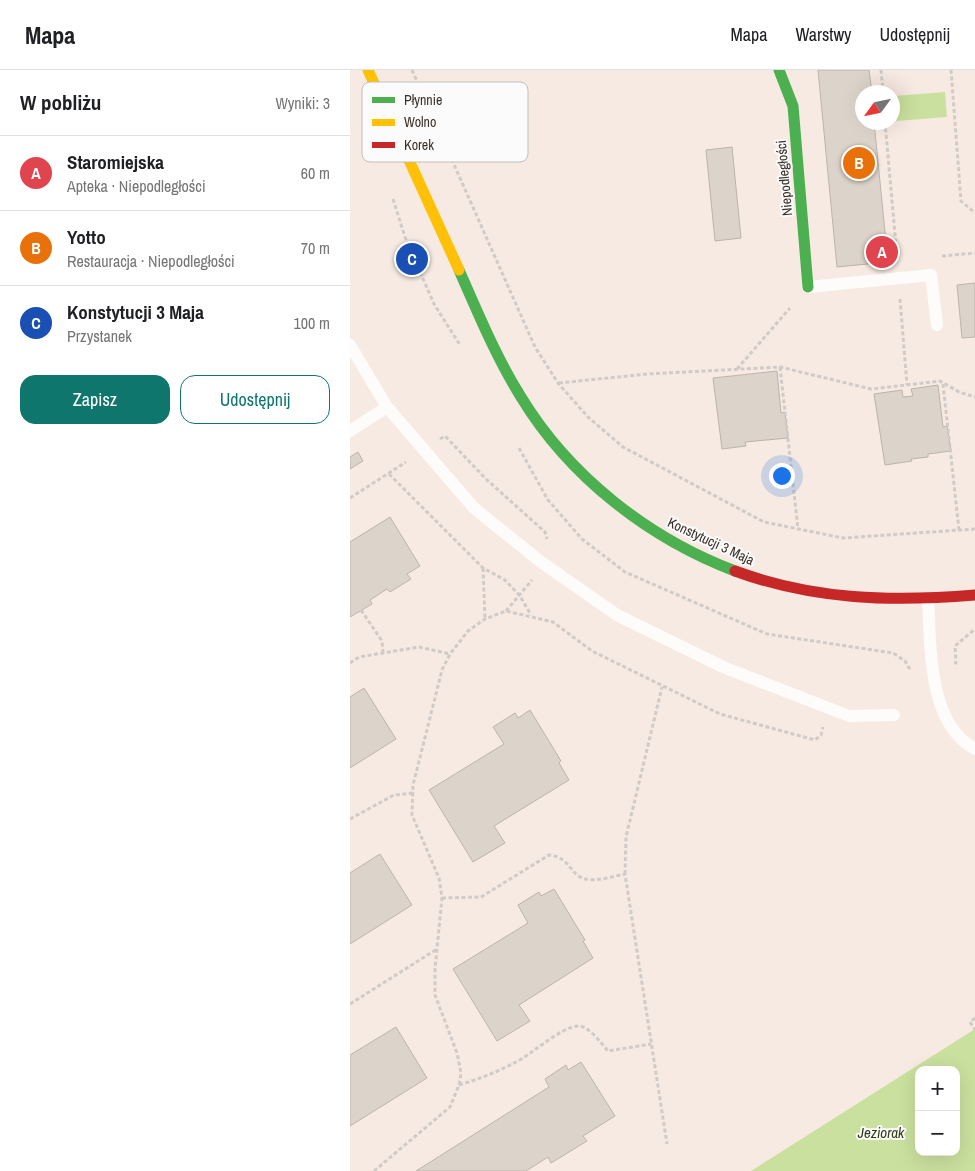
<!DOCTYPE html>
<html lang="pl">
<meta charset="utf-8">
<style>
body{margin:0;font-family:"Archivo Narrow",sans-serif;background:#f2f2f2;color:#202124}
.controls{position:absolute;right:15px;bottom:15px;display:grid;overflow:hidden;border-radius:10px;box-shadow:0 5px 20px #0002}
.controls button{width:45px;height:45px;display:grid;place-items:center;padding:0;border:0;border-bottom:1px solid #e0e0e0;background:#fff;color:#202124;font:25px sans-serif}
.compass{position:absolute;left:505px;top:15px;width:45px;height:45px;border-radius:50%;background:#fff;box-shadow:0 5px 20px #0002;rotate:237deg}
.you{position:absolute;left:431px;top:405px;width:18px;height:18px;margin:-12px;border:4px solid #fff;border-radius:50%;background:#1a73e8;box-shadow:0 0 0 8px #1a73e833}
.badge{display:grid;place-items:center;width:32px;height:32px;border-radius:50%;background:#0f766e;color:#fff;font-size:16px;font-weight:700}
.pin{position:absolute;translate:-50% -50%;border:2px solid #fff;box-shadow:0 1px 5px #0006}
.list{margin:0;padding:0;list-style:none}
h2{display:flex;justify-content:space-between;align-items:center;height:65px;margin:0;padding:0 20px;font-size:21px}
h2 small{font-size:16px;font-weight:400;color:#757577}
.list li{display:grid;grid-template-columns:32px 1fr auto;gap:15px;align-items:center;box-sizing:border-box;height:75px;padding:0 20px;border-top:1px solid #e0e0e0}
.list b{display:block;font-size:19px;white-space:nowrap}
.list p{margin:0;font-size:16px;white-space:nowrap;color:#757577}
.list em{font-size:16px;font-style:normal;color:#757577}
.actions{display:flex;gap:10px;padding:15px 20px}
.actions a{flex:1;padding:11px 0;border:1px solid #0f766e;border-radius:15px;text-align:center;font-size:18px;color:#0f766e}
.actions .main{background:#0f766e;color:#fff}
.map{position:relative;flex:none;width:625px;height:1101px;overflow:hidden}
header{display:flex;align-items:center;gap:30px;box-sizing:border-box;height:70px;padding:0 25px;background:#fff;border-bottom:1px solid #e0e0e0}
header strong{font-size:24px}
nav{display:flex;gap:28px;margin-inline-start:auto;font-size:18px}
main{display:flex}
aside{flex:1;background:#fff}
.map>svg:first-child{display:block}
.water{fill:#cae09e;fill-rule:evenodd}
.building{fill:#dcd4cb;stroke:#bcb4ab}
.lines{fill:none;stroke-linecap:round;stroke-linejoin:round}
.path{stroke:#d1cbc8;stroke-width:3;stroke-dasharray:4 2.5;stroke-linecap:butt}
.lane{stroke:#fefcfb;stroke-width:12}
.fast{stroke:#4caf50;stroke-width:11}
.slow{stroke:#ffc107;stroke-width:11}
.jam{stroke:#c62828;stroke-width:11}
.labels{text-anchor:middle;stroke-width:4;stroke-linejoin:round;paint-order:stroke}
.street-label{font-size:14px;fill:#3a3029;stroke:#fbfbfb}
.water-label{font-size:15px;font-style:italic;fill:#2e3c16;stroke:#fbfbfb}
.key{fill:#fbfbfb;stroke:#c1bebc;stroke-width:1}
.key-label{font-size:14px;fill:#3a3029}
</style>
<header>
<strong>Mapa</strong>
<nav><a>Mapa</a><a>Warstwy</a><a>Udostępnij</a></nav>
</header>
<main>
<aside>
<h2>W pobliżu<small>Wyniki: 3</small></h2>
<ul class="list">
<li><span class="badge" style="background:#e0444e">A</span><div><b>Staromiejska</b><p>Apteka · Niepodległości</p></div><em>60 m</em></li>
<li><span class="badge" style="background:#e8710a">B</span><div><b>Yotto</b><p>Restauracja · Niepodległości</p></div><em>70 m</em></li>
<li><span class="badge" style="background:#1a4fb4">C</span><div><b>Konstytucji 3 Maja</b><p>Przystanek</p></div><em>100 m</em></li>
</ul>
<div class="actions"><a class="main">Zapisz</a><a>Udostępnij</a></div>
</aside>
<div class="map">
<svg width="625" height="1101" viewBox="0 0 625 1101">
<rect width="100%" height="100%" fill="#f7eae2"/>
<path class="water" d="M595 22 597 47 546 51 544 26Z
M625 959V1101H401ZM569 1000H606V1082H569Z"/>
<path class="building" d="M468 0H519L522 22H512V52H524L538 192 487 197Z
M382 77 391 168 365 171 356 80Z
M625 213V267L612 268 607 215Z
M427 301 431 343 435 342 438 368 395 372 396 376 372 379 363 308Z
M588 315 593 357 597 356 601 381 578 384V387L561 389 562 391 535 395 524 324 552 320 553 327 563 326 561 319Z
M8 382 13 391 0 399V387Z
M40 447 70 496 57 504 61 509 40 522 37 519 20 530 22 534 0 547V472Z
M14 618 46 669 0 698V627Z
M180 640 211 691 209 693 219 710 144 756 155 773 123 792 79 720 154 674 143 657 165 643 168 648Z
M30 784 62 835 0 874V803Z
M204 819 235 870 233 871 243 888 169 935 180 951 147 971 103 899 178 853 168 835 189 822 191 826Z
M46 957 77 1008 0 1056V985Z
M231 992 265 1046 233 1066 237 1071 201 1093 198 1087 176 1101H66L199 1017 195 1009 216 995 218 1000Z"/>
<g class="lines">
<path class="path" d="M62 0 185 277 208 313 238 347 273 377 414 452 493 468 625 459
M531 0 533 22
M601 0 611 131 625 143
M535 52 547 187
M43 129 55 167 84 234 110 275
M592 186 625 183
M550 229 557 315
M430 297 448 459
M387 299 440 238
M209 313 297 304 430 297 521 319 590 311 609 322 625 327
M593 314 609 460
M90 369 95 366 136 409 195 462 197 469
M169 378 198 430 232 469 275 502 417 564 543 583 555 591 559 598 563 597
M39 404 133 498 155 510 170 526 181 545
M0 428 56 392
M133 498 135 549
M11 540 32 571 33 582
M156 541 182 510
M0 593 9 587 69 577 100 584
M604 593H606L605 576 625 559
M0 749 44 725 63 723
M275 804 276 767 312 617
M92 828 131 827 199 785C220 787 220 805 235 809 246 812 264 806 275 804L317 1074
M0 934 87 879
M625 948 620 952 625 960
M109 1015C129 1009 147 1002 166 992 182 984 212 956 229 956 240 957 251 973 258 981L301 974
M24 1101 100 1037 109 1015 111 1003 107 983 85 925V899L92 828 89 808 62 745 63 715 92 600 100 584 118 561 135 549 156 541 203 552 242 581 370 644 465 670 471 665 473 657"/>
<path class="lane" d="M458 217 581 205 587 255
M0 275 37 337
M0 361 37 337 124 438 191 492 267 545 373 597 499 646 544 645
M578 529C581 576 577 653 625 679"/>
<path class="fast" d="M429 0 443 36 458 217
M109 200C128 243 146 287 171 327 219 406 298 468 385 501"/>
<path class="slow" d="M18 0 109 200"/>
<path class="jam" d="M385 501C464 530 542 532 625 525"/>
</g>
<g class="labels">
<g class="street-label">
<text transform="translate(434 108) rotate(-95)" y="5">Niepodległości</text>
<text transform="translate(361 471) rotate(25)" y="5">Konstytucji 3 Maja</text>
</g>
<g class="water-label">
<text x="531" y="1068">Jeziorak</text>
</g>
</g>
<rect x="12" y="12" width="166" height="80" rx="8" class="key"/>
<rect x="22" y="27" width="23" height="6" fill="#4caf50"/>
<rect x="22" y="49" width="23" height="7" fill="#ffc107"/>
<rect x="22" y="72" width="23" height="6" fill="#c62828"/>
<g class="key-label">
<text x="54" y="35">Płynnie</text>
<text x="54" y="57">Wolno</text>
<text x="54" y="80">Korek</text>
</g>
</svg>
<div class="controls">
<button>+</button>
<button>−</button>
</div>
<svg class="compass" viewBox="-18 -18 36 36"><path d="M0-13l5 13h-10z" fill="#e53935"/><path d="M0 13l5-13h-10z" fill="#757577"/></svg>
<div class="you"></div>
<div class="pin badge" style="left:532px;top:182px;background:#e0444e">A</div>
<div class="pin badge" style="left:509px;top:93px;background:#e8710a">B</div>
<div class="pin badge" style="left:62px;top:189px;background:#1a4fb4">C</div>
</div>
</main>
